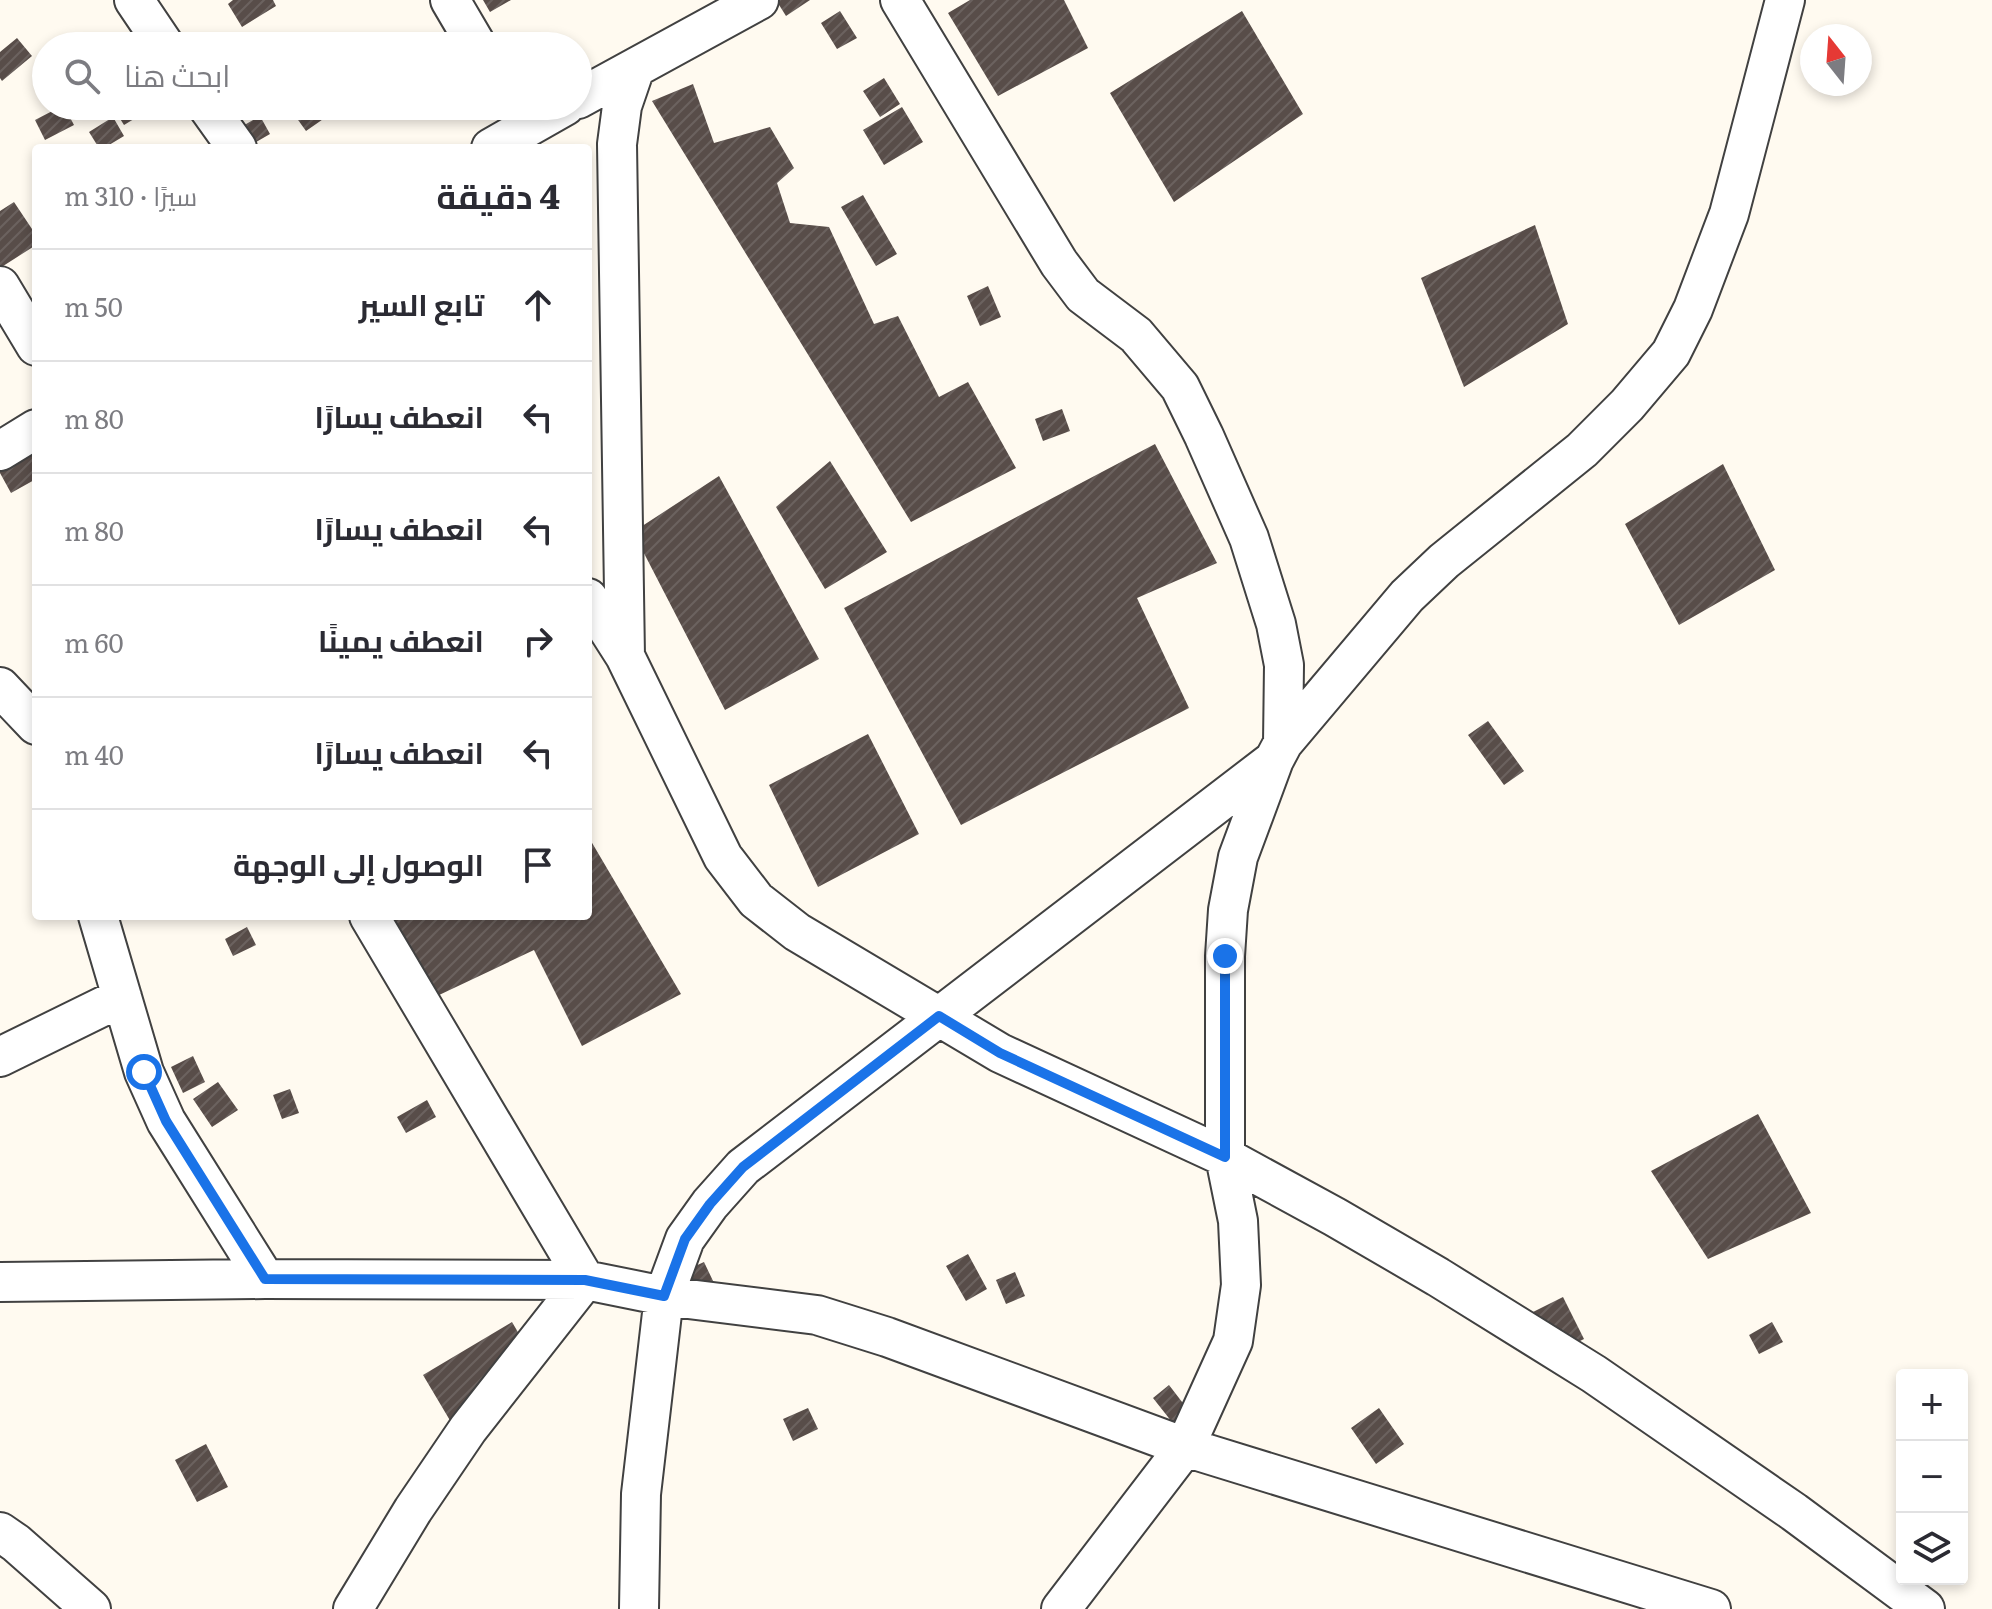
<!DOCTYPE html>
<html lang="ar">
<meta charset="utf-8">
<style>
body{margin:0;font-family:Literata,Cairo,serif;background:#f2f2f3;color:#2b2b33;direction:rtl}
.controls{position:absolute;right:24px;bottom:24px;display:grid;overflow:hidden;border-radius:8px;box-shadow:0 4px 12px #0003}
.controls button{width:72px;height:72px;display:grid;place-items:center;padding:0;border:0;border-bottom:2px solid #e1e1e2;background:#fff;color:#2b2b33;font:40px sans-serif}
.compass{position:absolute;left:1800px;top:24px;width:72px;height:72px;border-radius:50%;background:#fff;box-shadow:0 4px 12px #0003;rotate:343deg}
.stop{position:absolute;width:24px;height:24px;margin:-18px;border:6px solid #1a73e8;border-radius:50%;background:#fff}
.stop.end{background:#1a73e8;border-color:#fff;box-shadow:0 2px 8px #0008}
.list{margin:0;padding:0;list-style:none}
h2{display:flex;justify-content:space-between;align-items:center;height:104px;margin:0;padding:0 32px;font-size:34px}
h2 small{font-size:26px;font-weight:400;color:#7c7c81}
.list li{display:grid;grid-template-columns:52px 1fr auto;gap:24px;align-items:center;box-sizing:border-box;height:112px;padding:0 32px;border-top:2px solid #e1e1e2}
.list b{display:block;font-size:30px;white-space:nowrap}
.list em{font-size:26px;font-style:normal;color:#7c7c81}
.icon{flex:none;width:44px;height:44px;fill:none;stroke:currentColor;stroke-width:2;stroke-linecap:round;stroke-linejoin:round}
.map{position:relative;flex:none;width:1992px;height:1609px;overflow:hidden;direction:ltr}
.search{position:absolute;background:#fff;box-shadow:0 4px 12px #0003;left:32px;top:32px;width:560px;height:88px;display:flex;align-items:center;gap:20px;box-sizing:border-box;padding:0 28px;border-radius:44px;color:#7c7c81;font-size:30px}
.panel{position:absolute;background:#fff;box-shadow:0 4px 12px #0003;left:32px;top:144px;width:560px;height:776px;border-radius:8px;direction:rtl}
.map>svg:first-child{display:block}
.building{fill:url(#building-hatch)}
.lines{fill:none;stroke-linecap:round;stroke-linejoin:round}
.street-casing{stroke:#414141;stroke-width:42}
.street{stroke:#fff;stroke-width:38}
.route{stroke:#1a73e8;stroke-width:10}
</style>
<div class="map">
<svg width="1992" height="1609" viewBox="0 0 1992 1609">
<defs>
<pattern id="building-hatch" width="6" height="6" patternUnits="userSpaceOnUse" patternTransform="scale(2)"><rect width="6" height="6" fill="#584d49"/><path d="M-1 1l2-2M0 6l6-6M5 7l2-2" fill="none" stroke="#6b625f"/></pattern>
</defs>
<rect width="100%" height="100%" fill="#fffaf0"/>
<path class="building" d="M233 0H273L276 6 242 27 228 4Z
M483 0H511L490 12Z
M776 0H810L786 16Z
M970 0H1064L1088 48 998 96 948 13Z
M840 11 857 38 837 49 821 23Z
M1242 11 1303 114 1174 202 1110 93Z
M17 38 32 56 2 81 0 78V52Z
M884 78 900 104 880 117 863 91Z
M693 84 714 143 770 127 794 168 777 183 790 223 829 227 874 324 898 316 939 397 968 382 1016 468 911 522 652 101Z
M62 106H64L74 125 45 140 35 120Z
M112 106H133L139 116 124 125Z
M288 106H337L339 108 306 131Z
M902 107 923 142 884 165 863 130Z
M260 116 270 134 251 145 241 127Z
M113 117 124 136 104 148H99L89 132Z
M863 195 897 254 876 266 841 207Z
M14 202 36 235V245L0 268V211Z
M1535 225 1568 324 1464 387 1421 278Z
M988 286 1001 317 980 326 967 296Z
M1062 409 1070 431 1043 441 1035 419Z
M1155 444 1217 563 1137 598 1189 708 961 825 844 608Z
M31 452 36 462V479L11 493 0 473V470Z
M830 461 887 552 825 589 776 507Z
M1723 464 1775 570 1679 625 1625 524Z
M719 476 819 659 725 710 633 532Z
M1488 721 1524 771 1504 785 1468 735Z
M868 734 919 834 818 887 769 785Z
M588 836 681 994 582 1046 534 950 437 996 388 916H588Z
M247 927 256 945 233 956 225 939Z
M193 1056 205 1082 183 1093 171 1067Z
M218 1082 238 1110 212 1127 193 1099Z
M290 1089 299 1113 282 1119 273 1095Z
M427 1100 436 1117 406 1133 397 1117Z
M1758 1114 1811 1213 1708 1259 1651 1171Z
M968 1254 987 1289 966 1301 946 1266Z
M704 1262 714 1283 690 1294 680 1273Z
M1015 1272 1025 1296 1006 1304 996 1280Z
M1563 1297 1584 1339 1548 1357 1527 1315Z
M512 1322 536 1363 464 1444 423 1375Z
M1772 1322 1783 1342 1759 1354 1749 1335Z
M1169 1385 1199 1424 1183 1436 1153 1398Z
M808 1408 818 1429 793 1441 783 1419Z
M1379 1408 1404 1444 1376 1464 1351 1428Z
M206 1444 228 1487 197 1502 175 1460Z"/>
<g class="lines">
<g class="street-casing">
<path id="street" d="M134 0 165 46
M450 0 477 46
M900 0 1059 263 1083 295 1136 335 1180 387 1204 436 1249 538 1276 624 1284 665 1283 743
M578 99 759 0
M207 106 237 148
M491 148 565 106
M0 286 36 346
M0 451 36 429
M588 598 625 656 723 857 756 900 797 932 1000 1053 1225 1157 1335 1217 1438 1277 1594 1374 1794 1512 1925 1609
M625 656 617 144 622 106 635 68
M0 687 36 725
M98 916 144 1072 166 1121 265 1279
M369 916 585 1280
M0 1057 122 997
M0 1282 265 1279 585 1280 664 1296 817 1315 887 1337 1185 1447 1711 1609
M0 1532 16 1543 91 1609
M353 1609 413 1510 468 1429 585 1280
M639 1609 641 1494 664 1296 685 1239 710 1204 743 1167 1274 760
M1061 1609 1185 1447 1233 1341 1241 1285 1238 1221 1225 1157V956L1228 910 1238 857 1274 760 1283 743 1407 596 1444 561 1582 450 1627 405 1671 353 1693 309 1729 214 1785 0"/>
</g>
<use href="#street" class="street"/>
</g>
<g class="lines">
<path class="route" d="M144 1072 166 1121 265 1279 585 1280 664 1296 685 1239 710 1204 743 1167 939 1016 1000 1053 1225 1157V956"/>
</g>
</svg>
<div class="controls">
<button>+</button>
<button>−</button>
<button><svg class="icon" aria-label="layers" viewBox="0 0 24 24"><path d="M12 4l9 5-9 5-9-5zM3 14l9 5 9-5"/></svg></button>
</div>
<svg class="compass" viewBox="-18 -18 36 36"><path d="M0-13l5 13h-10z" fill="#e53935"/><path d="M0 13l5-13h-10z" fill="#7c7c81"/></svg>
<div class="stop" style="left:144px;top:1072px"></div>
<div class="stop end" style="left:1225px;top:956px"></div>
<div class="search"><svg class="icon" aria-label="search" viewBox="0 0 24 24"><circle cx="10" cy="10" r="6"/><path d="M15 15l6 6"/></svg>ابحث هنا</div>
<section class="panel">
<h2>4 دقيقة<small>سيرًا · 310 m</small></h2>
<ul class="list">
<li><svg class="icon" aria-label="ahead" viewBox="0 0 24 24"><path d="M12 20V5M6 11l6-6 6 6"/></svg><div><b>تابع السير</b></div><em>50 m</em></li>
<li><svg class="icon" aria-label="left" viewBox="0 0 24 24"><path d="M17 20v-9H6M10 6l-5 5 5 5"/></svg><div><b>انعطف يسارًا</b></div><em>80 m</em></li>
<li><svg class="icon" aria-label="left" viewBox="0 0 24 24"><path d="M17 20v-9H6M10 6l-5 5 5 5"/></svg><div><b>انعطف يسارًا</b></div><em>80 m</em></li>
<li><svg class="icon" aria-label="right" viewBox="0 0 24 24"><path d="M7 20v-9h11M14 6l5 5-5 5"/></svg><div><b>انعطف يمينًا</b></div><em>60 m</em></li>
<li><svg class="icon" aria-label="left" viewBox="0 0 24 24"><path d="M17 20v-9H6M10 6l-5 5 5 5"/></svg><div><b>انعطف يسارًا</b></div><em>40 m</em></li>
<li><svg class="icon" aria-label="arrive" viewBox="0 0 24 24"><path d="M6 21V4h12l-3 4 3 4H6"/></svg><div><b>الوصول إلى الوجهة</b></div></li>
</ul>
</section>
</div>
